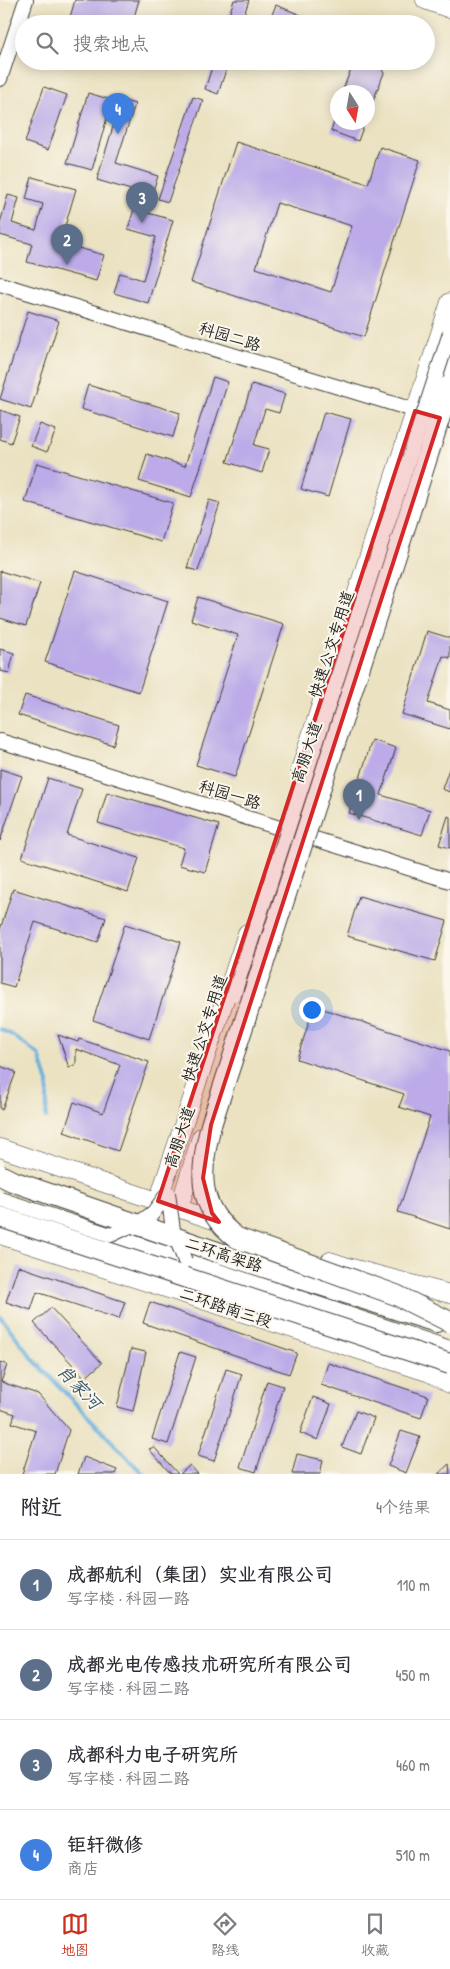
<!DOCTYPE html>
<html lang="zh">
<meta charset="utf-8">
<style>
body{margin:0;font-family:"Patrick Hand","LXGW WenKai TC",sans-serif;background:#f2f2f3;color:#2b2b33}
.compass{position:absolute;left:330px;top:85px;width:45px;height:45px;border-radius:50%;background:#fff;box-shadow:0 2px 12px #0003;rotate:169deg}
.you{position:absolute;left:311px;top:1009px;width:18px;height:18px;margin:-12px;border:4px solid #fff;border-radius:50%;background:#1a73e8;box-shadow:0 0 0 8px #1a73e833}
.badge{display:grid;place-items:center;width:32px;height:32px;border-radius:50%;background:#c8321e;color:#fff;font-size:16px;font-weight:700}
.pin{position:absolute;translate:-50% -41px;filter:drop-shadow(0 1px 2px #0008)}
.pin::after{content:'';position:absolute;top:26px;width:18px;height:15px;background:inherit;clip-path:polygon(0 0,100% 0,50% 100%)}
.list{margin:0;padding:0;list-style:none}
h2{display:flex;justify-content:space-between;align-items:center;height:65px;margin:0;padding:0 20px;font-size:21px}
h2 small{font-size:16px;font-weight:400;color:#7c7c81}
.list li{display:grid;grid-template-columns:32px 1fr auto;gap:15px;align-items:center;box-sizing:border-box;height:90px;padding:0 20px;border-top:1px solid #e1e1e2}
.list b{display:block;font-size:19px;white-space:nowrap}
.list p{margin:0;font-size:16px;white-space:nowrap;color:#7c7c81}
.list em{font-size:16px;font-style:normal;color:#7c7c81}
.icon{flex:none;width:28px;height:28px;fill:none;stroke:currentColor;stroke-width:2;stroke-linecap:round;stroke-linejoin:round}
.map{position:relative;flex:none;width:450px;height:1474px;overflow:hidden}
.search{position:absolute;background:#fff;box-shadow:0 2px 12px #0003;left:15px;right:15px;top:15px;height:55px;display:flex;align-items:center;gap:12px;box-sizing:border-box;padding:0 18px;border-radius:28px;color:#7c7c81;font-size:19px}
.sheet{height:425px;background:#fff}
nav{display:flex;justify-content:space-around;align-items:center;box-sizing:border-box;height:70px;border-top:1px solid #e1e1e2;background:#fff;font-size:14px;color:#7c7c81}
nav a{display:grid;justify-items:center;gap:2px}
nav .on{color:#c8321e}
.map>svg:first-child{display:block}
.lines{fill:none;stroke-linecap:round;stroke-linejoin:round}
.stream{stroke:#64afdd;stroke-width:4}
.building{fill:#bcabe8;fill-rule:evenodd}
.minor-casing{stroke:#3b3a35;stroke-width:16}
.major-casing{stroke:#3b3a35;stroke-width:19}
.highway-casing{stroke:#3b3a35;stroke-width:22}
.minor{stroke:#fff;stroke-width:14}
.major{stroke:#fff;stroke-width:18}
.highway{stroke:#fff;stroke-width:20}
.minor-bridge-casing{stroke:#3b3a35;stroke-width:16;stroke-linecap:butt}
.highway-bridge-casing{stroke:#3b3a35;stroke-width:22;stroke-linecap:butt}
.minor-bridge{stroke:#fff;stroke-width:14}
.highway-bridge{stroke:#fff;stroke-width:20}
.marked{fill:#d62828;fill-opacity:0.2;stroke:#d62828;stroke-width:4;stroke-linejoin:round}
.labels{text-anchor:middle;stroke-width:4;stroke-linejoin:round;paint-order:stroke}
.street-label{font-size:16px;fill:#1c1c1c;stroke:#fbf7ec}
.water-label{font-size:18px;font-style:italic;fill:#395769;stroke:#fbf7ec}
</style>
<div class="map">
<svg width="450" height="1474" viewBox="0 0 450 1474">
<rect width="100%" height="100%" fill="#fbf7ec"/>
<filter id="ink" filterUnits="userSpaceOnUse"><feTurbulence type="fractalNoise" baseFrequency=".02" numOctaves="2"/><feDisplacementMap in="SourceGraphic" scale="10" xChannelSelector="R" yChannelSelector="G"/><feConvolveMatrix kernelMatrix="1 2 1 2 8 2 1 2 1" color-interpolation-filters="sRGB"/></filter>
<filter id="wash" filterUnits="userSpaceOnUse"><feTurbulence type="fractalNoise" baseFrequency=".0096" numOctaves="4" result="noise"/><feDisplacementMap in="SourceGraphic" scale="20" xChannelSelector="R" yChannelSelector="G"/><feGaussianBlur stdDeviation="1.12" result="paint"/><feColorMatrix in="noise" values="0 0 0 0 0 0 0 0 0 0 0 0 0 0 0 0 0 1.4 0 .05"/><feComposite in="paint" operator="in"/></filter>
<g filter="url(#wash)">
<rect width="100%" height="100%" fill="#ebe2c2"/>
<g class="lines">
<path class="stream" d="M0 1029 12 1035 39 1055 48 1083 46 1118
M0 1316 33 1359 143 1474"/>
</g>
<g id="blocks">
<path class="building" d="M75 0H139L132 24H121L110 21 109 24H68Z
M234 0H249L241 24H226Z
M276 5 323 24H268Z
M214 61H229L218 94 205 89Z
M338 61H377L384 73 371 106 368 105V92H342L352 67Z
M44 87 67 95 48 150 25 142Z
M88 93 112 100 92 170 67 163Z
M193 97 203 100 168 202 158 199Z
M121 100 135 104 116 163 158 176 151 196 97 180Z
M337 113 338 122H365L358 141 331 131Z
M236 142 368 184 380 147 420 160 364 337 191 282ZM277 203 352 226 331 292 256 268Z
M32 177 76 189 60 243 104 255 96 281 27 262 32 244 0 235V223L8 195 19 198 12 223 36 230 43 204 26 199Z
M134 209 173 220 148 303 114 293 120 273 143 280 156 237 128 229Z
M28 311 59 321 31 409 0 399Z
M213 377 228 382 191 497 139 481 147 454 185 466Z
M252 384 285 394 279 413 265 409 254 445 269 449 262 473 227 462Z
M88 385 180 413 173 437 81 409Z
M0 410 20 417 11 443 0 439Z
M324 412 351 419 328 497 301 489Z
M40 424 56 430 47 452 31 446Z
M37 463 173 503 161 542 25 502Z
M209 500 220 503 198 571 187 568Z
M0 571 40 583 26 626 0 618Z
M75 571 168 601 139 692 45 662Z
M198 597 284 624 235 777 196 765 238 635 191 620Z
M427 631 450 638V658L443 656 428 703 450 710V729L402 714Z
M0 649 14 653 9 673 0 671Z
M25 695 119 725 113 745 18 715Z
M372 740 396 748 381 795 430 810 422 835 349 813Z
M450 766V792L442 789Z
M0 769 22 776 0 841Z
M48 778 82 789 67 835 139 858 128 892 22 858Z
M107 792 219 825 205 872 179 865 184 848 98 823Z
M448 816 450 817V848L439 845Z
M13 889 106 918 98 942 35 922 14 987 0 983V930Z
M359 896 447 921 435 961 347 936Z
M125 924 181 942 149 1039 93 1020Z
M314 1006 450 1051V1229L398 1212 430 1117 399 1107 404 1094 297 1059Z
M58 1035 78 1042 79 1039 149 1062 118 1151 64 1132 74 1102 103 1113 120 1065 76 1049V1064L69 1068Z
M0 1066 16 1072 2 1110 0 1109Z
M18 1266 125 1302 119 1319 37 1292 31 1310 6 1302Z
M150 1302 297 1353 289 1374 143 1323Z
M51 1308 102 1363 85 1378 34 1323Z
M131 1349 146 1352 133 1411 117 1407Z
M180 1352 196 1357 168 1444 152 1439Z
M0 1362 7 1365 1 1382 38 1394 69 1430 55 1474H22L36 1431 12 1423 15 1414 0 1409Z
M328 1363 428 1396 421 1418 321 1385Z
M226 1369 242 1374 214 1461 198 1456Z
M267 1381 283 1386 256 1472 240 1467Z
M313 1397 331 1404 318 1440 300 1433Z
M356 1411 374 1418 361 1454 342 1447Z
M401 1431 420 1437 406 1473 388 1466Z
M154 1447 178 1474H171L149 1449Z
M297 1454 323 1460 320 1474H292Z
M84 1457 117 1470 115 1474H78Z
M449 1464 450 1474H438Z
M190 1465 198 1474H180Z"/>
</g>
</g>
<g filter="url(#ink)">
<use href="#blocks" fill-opacity="0" stroke="#3b3a35" stroke-width="1"/>
<g class="lines">
<g class="minor-casing">
<path id="minor" d="M0 79 26 0
M0 284 450 421
M0 741 450 881
M111 1235 450 1348"/>
</g>
<g class="major-casing">
<path id="major" d="M425 0 450 9
M438 398 450 360
M300 770 450 302
M0 1148 225 1224
M158 1201 247 933
M179 1208 201 1137
M0 1235 430 1373 450 1384
M330 1261 348 1267 450 1294"/>
</g>
<g class="highway-casing">
<path id="highway" d="M217 1252 436 1322"/>
</g>
<use href="#minor" class="minor"/>
<use href="#major" class="major"/>
<use href="#highway" class="highway"/>
<g class="minor-bridge-casing">
<path id="minor-bridge" d="M234 994 450 333
M168 1193 173 1230 185 1261
M0 1199 111 1235 143 1220 153 1213 168 1193"/>
</g>
<g class="highway-bridge-casing">
<path id="highway-bridge" d="M450 385 400 543 211 1125C200 1171 195 1207 237 1238L396 1295 450 1322
M0 1175 12 1181 217 1252
M0 1217 450 1364"/>
</g>
<use href="#minor-bridge" class="minor-bridge"/>
<use href="#highway-bridge" class="highway-bridge"/>
</g>
</g>
<path class="marked" d="M415 411 440 418 211 1125 203 1178 212 1213 219 1222 158 1201Z"/>
<g class="labels">
<g class="street-label">
<text transform="translate(230 336) rotate(17)" y="6">科园二路</text>
<text transform="translate(331 644) rotate(-72)" y="6">快速公交专用道</text>
<text transform="translate(306 752) rotate(-72)" y="6">高朋大道</text>
<text transform="translate(230 794) rotate(17)" y="6">科园一路</text>
<text transform="translate(204 1028) rotate(-72)" y="6">快速公交专用道</text>
<text transform="translate(179 1137) rotate(-72)" y="6">高朋大道</text>
<text transform="translate(224 1254) rotate(18)" y="6">二环高架路</text>
<text transform="translate(226 1307) rotate(18)" y="6">二环路南三段</text>
</g>
<g class="water-label">
<text transform="translate(79 1387) rotate(46)" y="6">肖家河</text>
</g>
</g>
</svg>
<svg class="compass" viewBox="-18 -18 36 36"><path d="M0-13l5 13h-10z" fill="#e53935"/><path d="M0 13l5-13h-10z" fill="#7c7c81"/></svg>
<div class="you"></div>
<div class="pin badge" style="left:359px;top:820px;background:#5c6f8a">1</div>
<div class="pin badge" style="left:67px;top:265px;background:#5c6f8a">2</div>
<div class="pin badge" style="left:142px;top:223px;background:#5c6f8a">3</div>
<div class="pin badge" style="left:118px;top:134px;background:#3f7fe0">4</div>
<div class="search"><svg class="icon" aria-label="search" viewBox="0 0 24 24"><circle cx="10" cy="10" r="6"/><path d="M15 15l6 6"/></svg>搜索地点</div>
</div>
<section class="sheet">
<h2>附近<small>4个结果</small></h2>
<ul class="list">
<li><span class="badge" style="background:#5c6f8a">1</span><div><b>成都航利（集团）实业有限公司</b><p>写字楼 · 科园一路</p></div><em>110 m</em></li>
<li><span class="badge" style="background:#5c6f8a">2</span><div><b>成都光电传感技术研究所有限公司</b><p>写字楼 · 科园二路</p></div><em>450 m</em></li>
<li><span class="badge" style="background:#5c6f8a">3</span><div><b>成都科力电子研究所</b><p>写字楼 · 科园二路</p></div><em>460 m</em></li>
<li><span class="badge" style="background:#3f7fe0">4</span><div><b>钜轩微修</b><p>商店</p></div><em>510 m</em></li>
</ul>
</section>
<nav>
<a class="on"><svg class="icon" aria-label="map" viewBox="0 0 24 24"><path d="M3 6l6-2 6 2 6-2v14l-6 2-6-2-6 2zM9 4v14M15 6v14"/></svg>地图</a>
<a><svg class="icon" aria-label="directions" viewBox="0 0 24 24"><path d="M12 3l9 9-9 9-9-9zM9 14v-3h6M13 9l2 2-2 2"/></svg>路线</a>
<a><svg class="icon" aria-label="saved" viewBox="0 0 24 24"><path d="M7 4h10v16l-5-4-5 4z"/></svg>收藏</a>
</nav>
